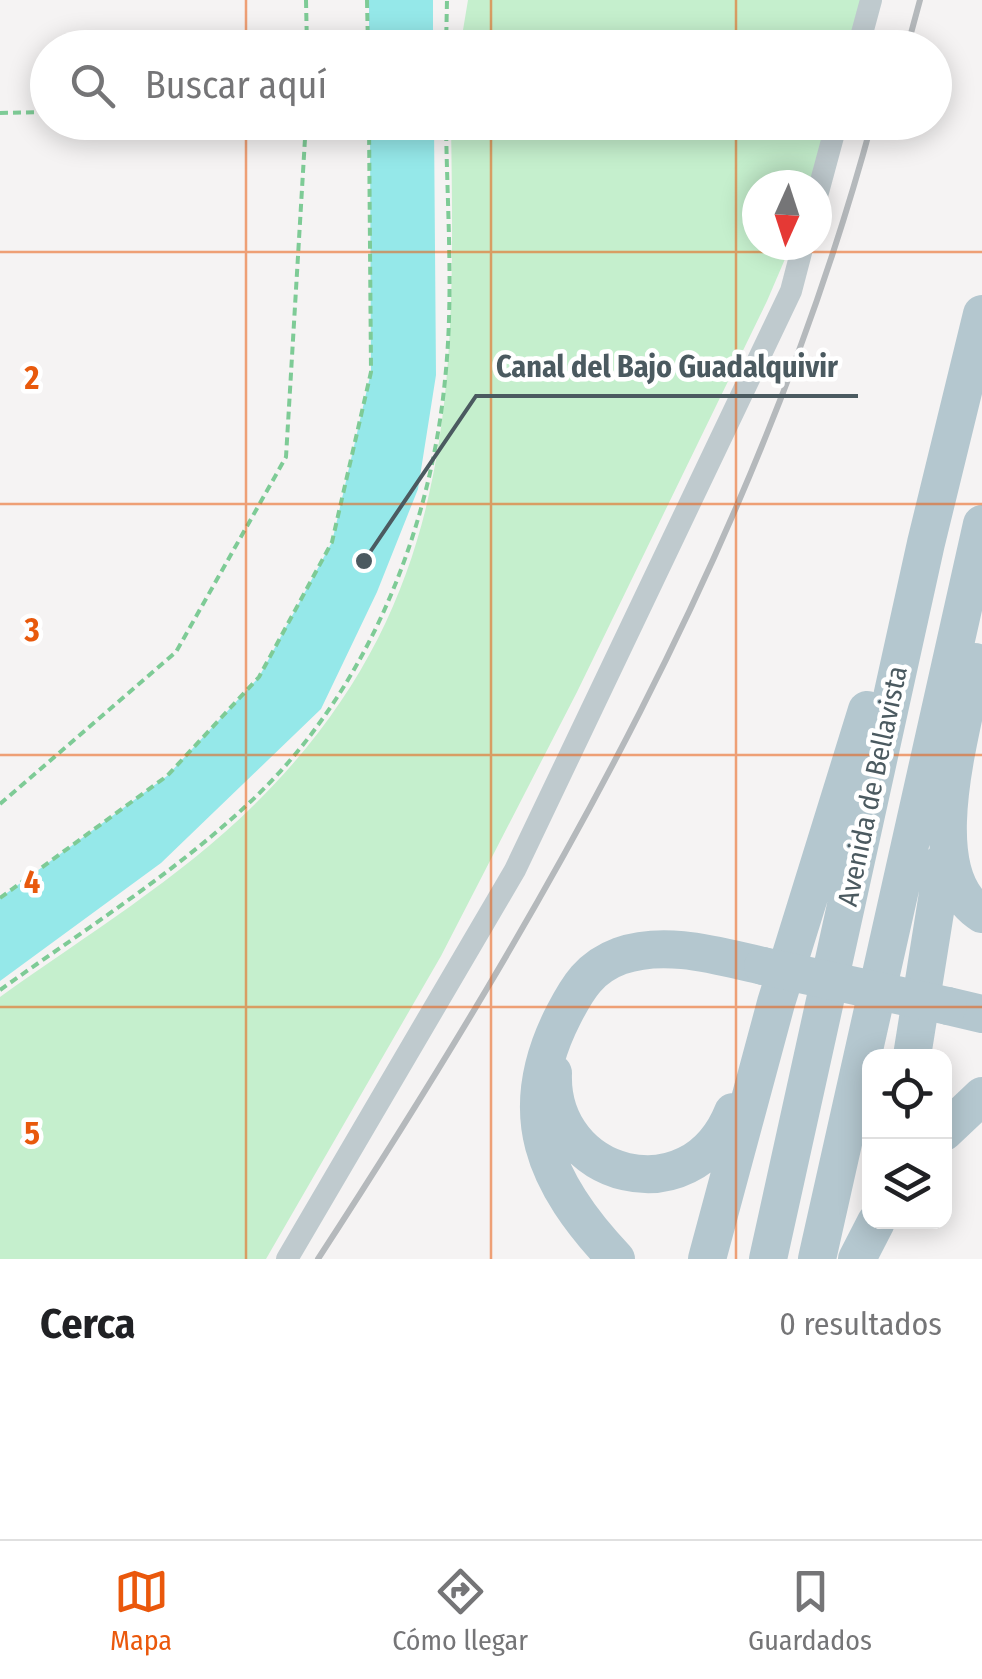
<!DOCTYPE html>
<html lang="es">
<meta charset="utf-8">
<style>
body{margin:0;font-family:"Fira Sans Condensed",sans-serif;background:#f6f6f6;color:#202124}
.controls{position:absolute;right:30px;bottom:30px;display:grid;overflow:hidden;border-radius:20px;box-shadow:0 5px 25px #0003}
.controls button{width:90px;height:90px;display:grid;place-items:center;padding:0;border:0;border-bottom:2px solid #e0e0e0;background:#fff;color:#202124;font:50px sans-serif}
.compass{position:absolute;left:742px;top:170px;width:90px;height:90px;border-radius:50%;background:#fff;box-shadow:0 5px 25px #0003;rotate:183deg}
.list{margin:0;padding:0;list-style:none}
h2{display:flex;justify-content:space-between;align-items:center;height:130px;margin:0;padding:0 40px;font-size:42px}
h2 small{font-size:32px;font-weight:400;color:#757577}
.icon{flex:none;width:55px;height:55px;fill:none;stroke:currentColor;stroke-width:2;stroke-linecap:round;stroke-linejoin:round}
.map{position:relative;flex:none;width:982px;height:1259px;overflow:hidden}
.search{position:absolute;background:#fff;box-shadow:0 5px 25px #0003;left:30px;right:30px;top:30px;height:110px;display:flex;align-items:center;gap:25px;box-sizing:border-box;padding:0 35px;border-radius:55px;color:#757577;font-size:38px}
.sheet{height:280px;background:#fff}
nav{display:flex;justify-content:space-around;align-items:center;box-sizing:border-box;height:140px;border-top:2px solid #e0e0e0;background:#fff;font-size:28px;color:#757577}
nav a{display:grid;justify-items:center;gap:5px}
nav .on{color:#ea580c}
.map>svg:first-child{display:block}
.green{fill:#c5efcd}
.water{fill:#95e8e9}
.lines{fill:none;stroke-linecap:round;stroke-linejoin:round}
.path{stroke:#7ecb96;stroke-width:4;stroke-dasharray:8 5;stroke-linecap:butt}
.street{stroke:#bfcace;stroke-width:22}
.primary{stroke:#b4c7cf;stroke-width:38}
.rail{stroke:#b5b9bc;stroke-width:6}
.primary-bridge{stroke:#b4c7cf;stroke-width:38}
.grid{fill:none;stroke:#e8590c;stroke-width:2.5;stroke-opacity:0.55}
.labels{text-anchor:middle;stroke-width:9;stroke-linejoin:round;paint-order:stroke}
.street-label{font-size:28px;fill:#4b5a60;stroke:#fff}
.grid-label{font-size:32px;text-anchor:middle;font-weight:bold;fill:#e8590c;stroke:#fff;stroke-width:9;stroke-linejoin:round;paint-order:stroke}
.leader{fill:none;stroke:#4b5a60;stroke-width:4}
.callout-dot{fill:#4b5a60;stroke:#fff;stroke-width:4}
.callout-label{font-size:30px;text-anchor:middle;font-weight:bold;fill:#4b5a60;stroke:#fff;stroke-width:9;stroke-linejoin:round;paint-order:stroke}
</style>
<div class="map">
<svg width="982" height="1259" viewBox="0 0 982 1259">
<rect width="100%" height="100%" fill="#f5f3f3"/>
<path class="green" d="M468 0H871L858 47 460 48Z
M451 123H837L817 185H757V245H791L767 301 577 692 441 956 266 1259H0V997C85 936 179 879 254 805 458 604 455 388 451 123Z"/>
<path class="water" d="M369 0H433V47H369Z
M370 123H434L436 375 418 489 377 592 321 709 161 863 0 981V898L167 776 259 677 332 542 371 372Z"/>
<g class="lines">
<path class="path" d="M306 0 307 48
M367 0 368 48
M446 48 447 0
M0 113 48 112
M0 804 176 652 286 457 306 122
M0 898 167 776 259 677 332 542 371 372 369 122
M0 990C84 930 173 874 248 804 364 697 430 535 445 380 454 295 447 208 446 122"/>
<path class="street" d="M858 48 871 0
M817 196 837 122
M287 1259 515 870 791 291 803 245"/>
<path class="primary" d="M975 662C964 726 916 873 982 914
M948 1006 982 1014
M912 1056 943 862
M553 1073C549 1179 691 1217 733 1112
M944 1132 982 1096
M616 1259C544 1183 513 1113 564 1014 578 987 590 967 620 956 666 940 718 956 763 966
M707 1259 776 1003 867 710
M768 1259 926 543 982 314
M817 1259 982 524
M857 1259 876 1222"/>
<path class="rail" d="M907 48 920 0
M318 1259C549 904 761 534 872 122"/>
<path class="primary-bridge" d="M763 966 948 1006"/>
</g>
<path class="grid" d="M246 0V48M491 0V48M736 0V48M246 122V1259M491 122V1259M736 122V1259M0 252H982M0 504H982M0 755H982M0 1007H982"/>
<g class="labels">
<g class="street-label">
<text transform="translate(872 786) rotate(-78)" y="10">Avenida de Bellavista</text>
</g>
</g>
<g class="grid-label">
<text x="32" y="389">2</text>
<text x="32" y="641">3</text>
<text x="32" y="893">4</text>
<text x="32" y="1144">5</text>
</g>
<path class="leader" d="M364 561L476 396H858"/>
<circle class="callout-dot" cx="364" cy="561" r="10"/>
<g class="callout-label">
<text x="667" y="377">Canal del Bajo Guadalquivir</text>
</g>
</svg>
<div class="controls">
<button><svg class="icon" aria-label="locate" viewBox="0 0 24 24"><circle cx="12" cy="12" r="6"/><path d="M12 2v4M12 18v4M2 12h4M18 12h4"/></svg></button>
<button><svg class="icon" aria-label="layers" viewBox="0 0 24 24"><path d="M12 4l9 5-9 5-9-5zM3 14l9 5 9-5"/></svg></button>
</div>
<svg class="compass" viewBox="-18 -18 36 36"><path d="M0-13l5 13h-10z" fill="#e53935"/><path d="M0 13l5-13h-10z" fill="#757577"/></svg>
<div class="search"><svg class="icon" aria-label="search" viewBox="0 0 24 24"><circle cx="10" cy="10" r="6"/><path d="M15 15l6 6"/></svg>Buscar aquí</div>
</div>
<section class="sheet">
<h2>Cerca<small>0 resultados</small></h2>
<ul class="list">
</ul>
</section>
<nav>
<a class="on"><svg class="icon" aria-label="map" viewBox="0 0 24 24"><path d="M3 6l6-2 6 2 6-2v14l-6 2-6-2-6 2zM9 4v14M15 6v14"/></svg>Mapa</a>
<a><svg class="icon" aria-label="directions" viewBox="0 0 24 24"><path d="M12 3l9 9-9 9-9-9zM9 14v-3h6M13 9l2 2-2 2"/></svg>Cómo llegar</a>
<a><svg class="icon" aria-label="saved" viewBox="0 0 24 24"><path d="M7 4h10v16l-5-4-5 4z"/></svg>Guardados</a>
</nav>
